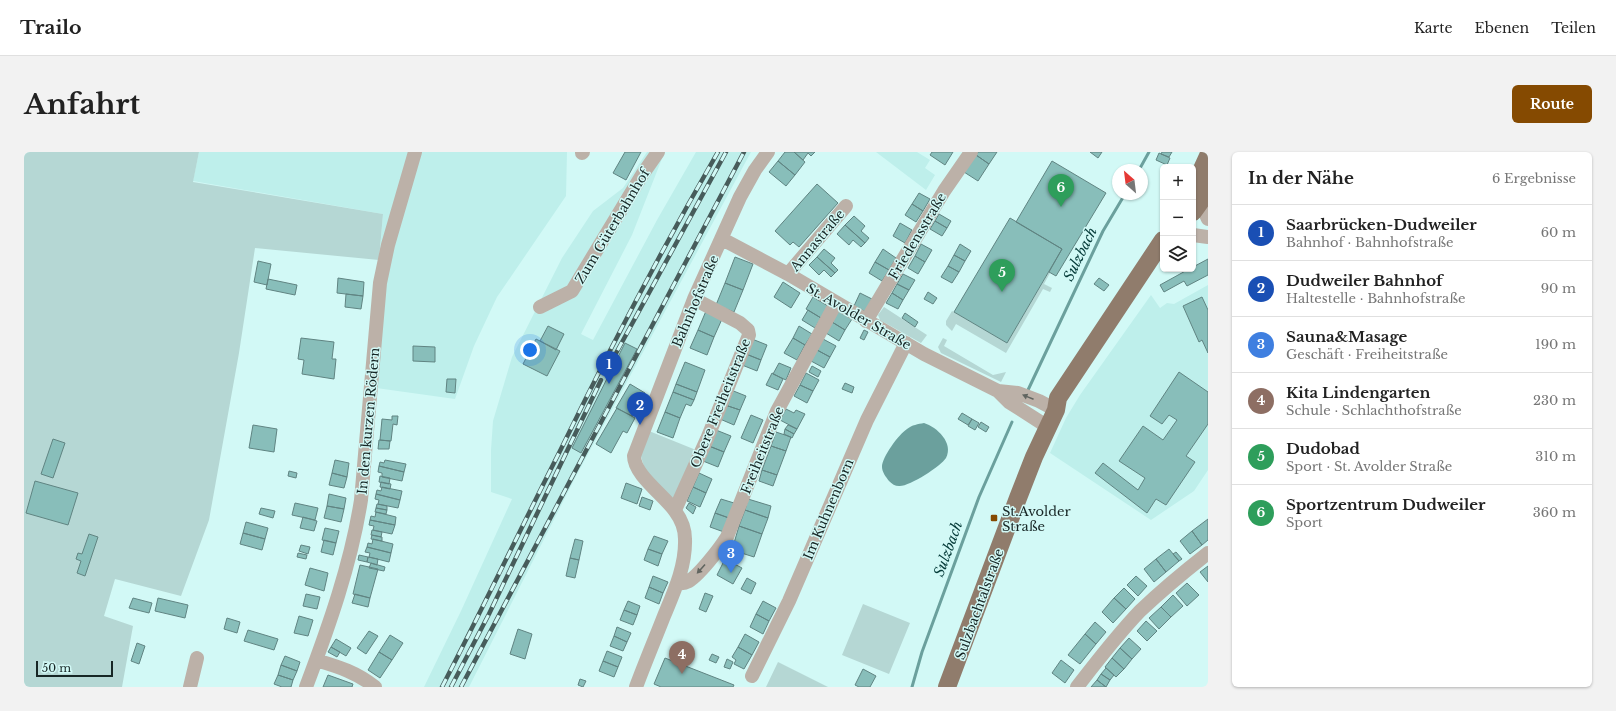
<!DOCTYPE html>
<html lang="de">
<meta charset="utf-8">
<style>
body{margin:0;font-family:"Libre Baskerville",serif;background:#f2f2f2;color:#222}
.controls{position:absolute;right:12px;top:12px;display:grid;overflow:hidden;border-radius:6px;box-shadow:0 1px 3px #0004}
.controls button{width:36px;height:36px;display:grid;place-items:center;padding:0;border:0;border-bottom:1px solid #e0e0e0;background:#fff;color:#222;font:20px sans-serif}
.compass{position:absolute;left:1088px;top:12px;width:36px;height:36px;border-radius:50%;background:#fff;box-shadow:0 1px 3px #0004;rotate:332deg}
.scale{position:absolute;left:12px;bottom:10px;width:77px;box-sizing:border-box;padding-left:4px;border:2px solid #172625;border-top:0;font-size:11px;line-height:14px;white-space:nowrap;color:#172625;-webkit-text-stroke:3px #d2f9f6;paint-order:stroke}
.you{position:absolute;left:506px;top:198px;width:14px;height:14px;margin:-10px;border:3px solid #fff;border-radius:50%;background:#1a73e8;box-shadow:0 0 0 6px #1a73e833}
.badge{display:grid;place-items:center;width:26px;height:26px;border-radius:50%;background:#854a01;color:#fff;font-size:13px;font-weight:700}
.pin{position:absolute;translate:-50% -33px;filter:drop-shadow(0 1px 2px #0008)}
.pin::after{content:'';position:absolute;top:21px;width:14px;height:12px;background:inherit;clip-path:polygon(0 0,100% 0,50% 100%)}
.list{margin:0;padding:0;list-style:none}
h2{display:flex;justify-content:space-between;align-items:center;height:52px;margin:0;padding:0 16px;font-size:17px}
h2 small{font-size:13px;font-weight:400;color:#767676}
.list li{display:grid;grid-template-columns:26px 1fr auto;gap:12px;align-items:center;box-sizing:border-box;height:56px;padding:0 16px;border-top:1px solid #e0e0e0}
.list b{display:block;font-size:15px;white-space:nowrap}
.list p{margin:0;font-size:13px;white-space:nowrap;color:#767676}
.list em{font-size:13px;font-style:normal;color:#767676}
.icon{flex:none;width:22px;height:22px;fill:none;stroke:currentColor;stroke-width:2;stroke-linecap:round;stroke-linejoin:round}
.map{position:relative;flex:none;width:1184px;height:535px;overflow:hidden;border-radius:6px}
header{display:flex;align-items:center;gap:24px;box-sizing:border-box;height:56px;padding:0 20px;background:#fff;border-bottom:1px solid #e0e0e0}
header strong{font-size:19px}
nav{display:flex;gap:22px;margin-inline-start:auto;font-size:14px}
.intro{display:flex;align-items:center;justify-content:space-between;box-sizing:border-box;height:96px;padding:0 24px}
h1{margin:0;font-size:28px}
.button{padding:10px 18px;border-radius:6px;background:#854a01;color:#fff;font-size:14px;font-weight:700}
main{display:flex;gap:24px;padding:0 24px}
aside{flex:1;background:#fff;border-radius:6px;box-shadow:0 1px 3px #0004}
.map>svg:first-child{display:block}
.built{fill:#beefeb}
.green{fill:#b5d7d4}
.water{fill:#6ba09d}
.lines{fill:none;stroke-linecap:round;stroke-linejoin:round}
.stream{stroke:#6ba09d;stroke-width:3}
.building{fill:#88beba;stroke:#608482}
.minor{stroke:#bcb1a8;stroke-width:14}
.major{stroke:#907c6c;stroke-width:18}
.rail-casing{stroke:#475c5b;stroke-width:4.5}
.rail{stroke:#d2f9f6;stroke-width:3;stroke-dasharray:9;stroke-linecap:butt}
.oneway{fill:#616560}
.poi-dot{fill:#854a01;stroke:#d2f9f6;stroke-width:1.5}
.labels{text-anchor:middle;stroke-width:3;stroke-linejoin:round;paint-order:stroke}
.street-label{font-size:13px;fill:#172625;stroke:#d2f9f6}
.poi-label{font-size:13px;fill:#172625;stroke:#d2f9f6;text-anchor:start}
.water-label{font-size:14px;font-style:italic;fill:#053b39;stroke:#d2f9f6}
</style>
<header>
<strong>Trailo</strong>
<nav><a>Karte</a><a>Ebenen</a><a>Teilen</a></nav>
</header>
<div class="intro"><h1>Anfahrt</h1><a class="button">Route</a></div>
<main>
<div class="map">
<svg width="1184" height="535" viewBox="0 0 1184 535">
<rect width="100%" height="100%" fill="#d2f9f6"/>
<path class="built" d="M175 0H543L542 44 473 145 450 194 431 247 345 235 359 62 169 29Z
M623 0H633L639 4 608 83 557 182 569 188 633 68 672 0H727L550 328 445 535H400L437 459 488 347 467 340V298L469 269 488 205 538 106 569 59 599 36Z
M852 0H893L906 8 901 16 911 23 902 38Z
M1184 133V318L1170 339 1127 368 1026 301 1042 266 1056 243 1127 143 1136 156 1143 151 1150 152Z"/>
<path class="green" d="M0 0H175L169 30 359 62 355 108 231 96 215 201 185 368 157 444 91 427 80 464 109 474 98 535H0Z
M1025 120 1026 121 1020 132 1028 136 1026 140 1019 137 982 201 932 172 928 179 922 173V169L928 159 983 191Z
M860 155 903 183 897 191 856 168 854 163Z
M919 186 923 188 920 194 969 223 982 220 977 230 917 201 914 195Z
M625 279 672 298 651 350 621 318 616 301Z
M839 452 886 471 865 522 818 503Z
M754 510 804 535H742Z"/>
<path class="water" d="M900 271C913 275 930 291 922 306 917 314 885 335 875 334 871 334 868 332 865 329 862 325 858 320 858 315 858 305 875 282 883 277 888 273 894 272 900 271Z"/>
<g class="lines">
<path class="stream" d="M1115 18 1125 0
M1004 238 1079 79 1101 42
M888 535 898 500 955 345 988 270"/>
</g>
<path class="building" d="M601 0H617L602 28 589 21Z
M761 0H770L781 10 771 23 754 9Z
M770 0H791L787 4 784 1 779 8Z
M908 0H929L921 13 906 3Z
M954 0H973L965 12 952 3Z
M1066 0H1078L1074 6Z
M1138 0H1148L1145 5 1137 2Z
M1135 1 1146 6 1143 13 1132 8Z
M952 3 965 12 954 29 940 20Z
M754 9 771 23 762 34 745 20Z
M1028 9 1082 41 1032 124 1025 120 1038 97 992 70Z
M793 32 814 51 775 95 769 90 766 93 751 79Z
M895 41 906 47 899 59 888 52Z
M888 52 899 59 892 70 881 63Z
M915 62 927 69 923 76 911 69Z
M830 64 841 74 837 79 845 86 841 91 821 73Z
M986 66 1038 97 983 191 930 160Z
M911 69 923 76 918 84 906 77Z
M876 71 888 78 881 91 869 84Z
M821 73 841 91 837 95 829 88 825 93 813 82Z
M897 92 908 98 901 110 891 104Z
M936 92 947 99 941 109 930 103Z
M800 97 811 106 807 111 814 118 811 121 793 105Z
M859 97 872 106 865 118 851 110Z
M930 103 941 109 935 120 924 114Z
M891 104 901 110 894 122 884 116Z
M711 105 729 112 719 138 701 131Z
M793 105 811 121 807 125 800 118 795 123 785 113Z
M1184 107V123L1163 134 1160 129 1140 140 1136 133 1165 117H1169V115Z
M234 109 247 112 243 133 230 130Z
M851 110 865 118 858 129 845 121Z
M924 114 935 120 928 131 917 125Z
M879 122 891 128 885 138 873 132Z
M314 126 340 130 339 144 313 141Z
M1075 126 1085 133 1080 139 1070 132Z
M244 127 273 133 271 143 242 137Z
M759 130 776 141 767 156 750 145Z
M701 131 719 138 710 160 692 153Z
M873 132 885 138 879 148 868 141Z
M904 140 913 146 909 152 900 147Z
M836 141 848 147 842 160 830 154Z
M868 141 879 148 874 157 862 151Z
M322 142 339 144 337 157 321 155Z
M789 145 804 154 797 166 782 157Z
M1178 145 1184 158V201L1178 188 1175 190 1159 154Z
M784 158 797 166 791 176 778 168Z
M682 159 698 167 690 185 674 178Z
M814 159 828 167 821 178 808 170Z
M881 161 894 170 891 175 878 166Z
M808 170 821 178 815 189 802 181Z
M524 174 540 182 532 198 516 189Z
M775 174 788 182 781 193 769 186Z
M674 178 690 185 683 203 666 196Z
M840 178 844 180 840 188 836 186Z
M277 186 310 190 308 207H312L310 227 278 222 280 208 274 207Z
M769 186 781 193 773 208 760 201Z
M512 187 536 199 523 224 499 212Z
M728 187 743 193 737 208 722 202Z
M799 187 812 194 806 205 793 198Z
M601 191 613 197 557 301 548 296Z
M389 194 411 195V210L389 209Z
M793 198 806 205 800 216 787 209Z
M722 202 737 208 733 219 718 213Z
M661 210 681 218 673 240 652 232Z
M755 211 767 216 762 228 749 222Z
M788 214 797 219 794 225 785 220Z
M1155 220 1184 240V272L1162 304 1171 310 1142 353 1132 347 1123 361 1071 321 1079 311 1114 338 1121 326 1095 309 1119 274 1139 288 1153 268 1145 263 1138 272 1126 264Z
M748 221 759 227 754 238 742 233Z
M782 221 795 228 789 239 776 233Z
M423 227H432L431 241 422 240Z
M821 231 830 235 828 241 818 237Z
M606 232 621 241 616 254 612 256 608 264 592 256Z
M652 232 673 240 670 248 649 240Z
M776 233 789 239 783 251 770 244Z
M707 238 722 244 716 258 701 253Z
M649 240 670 248 667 254 662 252 656 266 641 260Z
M701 253 716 258 710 273 696 267Z
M593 256 611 266 603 281 599 279 587 301 572 292Z
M762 257 770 261 772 258 781 262 773 277 756 268Z
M641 260 656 266 649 286 633 280Z
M938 261 948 267 944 273 934 267Z
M727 263 739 268 729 291 717 286Z
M368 264H374L373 273 369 272 367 289 356 288 358 267 368 268Z
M948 267 955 271 951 278 944 274Z
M957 270 965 275 962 280 954 275Z
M229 273 253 277 250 300 225 296Z
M764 273 773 277 770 282 761 277Z
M761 277 770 282 768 286 760 282Z
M692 278 707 284 700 300 685 294Z
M752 280 767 285 762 299 747 294Z
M29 287 41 291 29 326 17 322Z
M355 288 366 289 365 297H354Z
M685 294 700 300 694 315 679 309Z
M747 294 762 299 753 323 738 318Z
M311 308 325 311 323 325 308 321Z
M361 308 382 312 380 320 355 314 356 310 360 311Z
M355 314 380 320 378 329 358 325V321L354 320Z
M738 318 753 323 749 334 735 329Z
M265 319 273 321 272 326 264 324Z
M308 321 323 325 320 336 305 333Z
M675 321 688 327 682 341 669 335Z
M356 324 366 326 365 332 355 330Z
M11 329 54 341 44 373 2 361Z
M357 330 367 332 366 337 356 335Z
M602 331 618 337 613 352 597 346Z
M358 335 378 339 376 348 352 342 353 338 357 339Z
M669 335 682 341 676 355 663 349Z
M305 342 322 346 320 357 303 354Z
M352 342 376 348 374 356 354 352 355 348 351 347Z
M618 345 629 349 626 358 615 354Z
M697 347 710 351 705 366 691 361Z
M724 347 747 354 744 366 721 358Z
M271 351 294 356 291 368 268 363Z
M665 351 672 355 669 362 662 356Z
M353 352 363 354V358L352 356Z
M303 354 320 357 317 370 300 366Z
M237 356 251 359 249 366 235 362Z
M352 356 363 358 362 362 351 360Z
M721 358 744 366 738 382 715 374Z
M352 360 372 365 371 373 346 368 347 364 351 365Z
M691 361 705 366 700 380 686 375Z
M279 365 293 369 290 379 276 376Z
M1184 367V388L1178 393 1168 379Z
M346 368 371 373 368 382 349 378 350 374 345 373Z
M222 370 244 376 241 387 219 381Z
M715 374 738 382 730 405 708 398Z
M301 376 315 379 312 391 298 388Z
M348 378 358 380 357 385 347 383Z
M1168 379 1178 393 1166 402 1156 389Z
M219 381 241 387 238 398 216 392Z
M65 382 74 385 61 424 53 421 57 409 52 407 54 401 58 402Z
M348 383 358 385V389L347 387Z
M630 384 644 389 638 402 624 397Z
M349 387 369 392 367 401 343 395 344 391 348 392Z
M551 387 559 389 555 408 546 406Z
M300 388 312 391 309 403 297 400Z
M277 393 286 395 284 402 275 399Z
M343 395 367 401 365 410 345 405 346 401 341 400Z
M624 397 638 402 634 414 620 408Z
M1145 397 1155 409 1142 420 1132 407Z
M1152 400 1158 407 1155 409 1149 402Z
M274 401 283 403 282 407 273 405Z
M335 403 344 405 343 410 334 408Z
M344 405 354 407 353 413 343 410Z
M546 406 555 408 551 426 542 424Z
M701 407 718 416 709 432 693 423Z
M1132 407 1142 420 1130 430 1120 417Z
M347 411 361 415 360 419 345 416Z
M336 413 354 417 346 446 329 442Z
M1184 414V430L1176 420Z
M286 416 304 421 300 439 281 433Z
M629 424 644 430 639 441 625 435Z
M1112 424 1123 434 1114 444 1103 433Z
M723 426 732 431 727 442 717 437Z
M1163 431 1175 443 1163 454 1152 441Z
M625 435 639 441 635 452 621 446Z
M1100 436 1111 447 1102 457 1090 446Z
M681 441 689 444 682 460 675 457Z
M282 442 296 445 293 457 279 454Z
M331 442 346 446 344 455 328 451Z
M1149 443 1159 454 1147 465 1137 455Z
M109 446 128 451 125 461 105 456Z
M134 446 164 453 161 466 131 459Z
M1090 446 1102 457 1089 471 1078 460Z
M604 449 616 454 613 463 600 458Z
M739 449 752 456 745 469 732 462Z
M1137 455 1147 465 1135 477 1125 466Z
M600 458 613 463 609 473 596 468Z
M732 462 745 469 739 482 726 475Z
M275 464 289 468 284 484 270 481Z
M203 466 216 470 213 481 200 477Z
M1122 469 1133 479 1123 489 1113 479Z
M1071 470 1082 480 1072 492 1061 482Z
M593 475 607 481 603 490 590 484Z
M494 477 508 482 501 507 486 502Z
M224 478 254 487 250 498 220 489Z
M345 479 354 484 342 502 333 496Z
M721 482 735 490 728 503 714 495Z
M1061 482 1072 492 1056 512 1044 503Z
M366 483 379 491 368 508 355 500Z
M590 484 603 490 599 499 586 494Z
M1105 486 1117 497 1108 507 1096 496Z
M312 487 327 496 322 504 307 495Z
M113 491 121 494 115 512 107 509Z
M307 495 316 500 313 505 304 500Z
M714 495 728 503 720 517 710 512 712 508 708 505Z
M1096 496 1108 507 1100 517 1088 506Z
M583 499 598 505 594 515 579 509Z
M355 500 368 508 356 526 344 518Z
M688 502 695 505 692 511 685 508Z
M261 504 276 510 273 519 257 513Z
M641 506 710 533 709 535H637L630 532Z
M1088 506 1100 517 1092 525 1081 515Z
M703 507 709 510 706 517 700 515Z
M1037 508 1050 518 1041 531 1028 521Z
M579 509 594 515 590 525 575 519Z
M257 513 273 519 269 528 254 523Z
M1082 516 1090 523 1086 528 1077 522Z
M839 517 852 524 846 535H835L831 533Z
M1077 522 1086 528 1082 535 1073 528Z
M254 523 269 528 267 535H258L250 532Z
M304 523 329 532 328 535H299Z
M556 527 562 529 559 535 554 533Z
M1073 528 1082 535H1067Z"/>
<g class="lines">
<path class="minor" d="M558 1 559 0
M1179 46V56L1184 67
M1169 83 1184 85
M698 87 764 122 900 202 974 239 985 250 1024 275
M764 122 822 54
M516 155 548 139 618 23 634 0
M842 169 920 39 947 0
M974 239 994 241 1015 249 1032 258
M651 358 683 287 725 183 724 178 716 171 670 147
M653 431C657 431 660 432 663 430 674 425 696 396 703 385L753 259 812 151
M292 508C315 515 332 520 351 535
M728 524 765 449 843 268 882 191
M166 535 173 506
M282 535C305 474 327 412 337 348L356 131 364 93 391 0
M612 535C621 511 631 487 640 464 650 440 662 414 661 387 661 377 657 367 651 359 640 343 610 323 610 304L670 147 716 45 731 18 744 0
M1053 535C1073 509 1093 483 1116 459 1137 439 1161 419 1184 401"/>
<path class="major" d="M1169 37 1184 4
M1169 60 1179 46 1184 32
M923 535 994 346 1010 305 1032 258 1034 246 1139 88"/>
<g class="rail-casing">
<path id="rail" d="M585 214 702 0
M418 535C459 456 497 376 537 297 586 196 638 97 694 0
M427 535 465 462 577 228
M437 535 720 0"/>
</g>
<use href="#rail" class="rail"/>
</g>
<defs><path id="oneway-solid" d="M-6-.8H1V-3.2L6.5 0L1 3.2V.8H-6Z"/></defs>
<g class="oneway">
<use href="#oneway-solid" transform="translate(1004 245) rotate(-158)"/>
<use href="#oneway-solid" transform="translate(677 417) rotate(132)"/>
</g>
<rect class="poi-dot" x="966" y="362" width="8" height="8" rx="2"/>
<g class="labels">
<g class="street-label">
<text transform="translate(588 74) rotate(-59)" y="5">Zum Güterbahnhof</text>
<text transform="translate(893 84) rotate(-59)" y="5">Friedensstraße</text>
<text transform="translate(793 88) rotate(-50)" y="5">Annastraße</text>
<text transform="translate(671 149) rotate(-67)" y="5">Bahnhofstraße</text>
<text transform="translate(835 164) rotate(30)" y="5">St. Avolder Straße</text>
<text transform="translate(696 251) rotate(-68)" y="5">Obere Freiheitstraße</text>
<text transform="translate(344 269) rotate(-85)" y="5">In den kurzen Rödern</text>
<text transform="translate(738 298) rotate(-68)" y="5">Freiheitstraße</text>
<text transform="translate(804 357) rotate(-67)" y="5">Im Kuhnenborn</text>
<text transform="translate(955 452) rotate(-70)" y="5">Sulzbachtalstraße</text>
</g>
<g class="poi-label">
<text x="978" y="364">St.Avolder<tspan x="978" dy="15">Straße</tspan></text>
</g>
<g class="water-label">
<text transform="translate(1056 102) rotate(-64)" y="5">Sulzbach</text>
<text transform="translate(924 397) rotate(-70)" y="5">Sulzbach</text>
</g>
</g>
</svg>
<div class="controls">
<button>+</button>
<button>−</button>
<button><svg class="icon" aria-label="layers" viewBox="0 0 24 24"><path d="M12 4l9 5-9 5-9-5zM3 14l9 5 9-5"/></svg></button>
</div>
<svg class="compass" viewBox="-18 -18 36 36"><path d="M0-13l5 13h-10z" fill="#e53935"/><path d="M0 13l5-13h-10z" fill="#767676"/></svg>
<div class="scale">50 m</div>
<div class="you"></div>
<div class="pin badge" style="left:585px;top:232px;background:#1a4fb4">1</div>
<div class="pin badge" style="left:616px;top:273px;background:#1a4fb4">2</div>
<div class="pin badge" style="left:707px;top:421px;background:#3f7fe0">3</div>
<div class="pin badge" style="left:658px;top:522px;background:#8d6e63">4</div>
<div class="pin badge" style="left:978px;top:140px;background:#2e9e5b">5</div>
<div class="pin badge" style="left:1037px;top:55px;background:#2e9e5b">6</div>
</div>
<aside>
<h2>In der Nähe<small>6 Ergebnisse</small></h2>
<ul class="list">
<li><span class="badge" style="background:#1a4fb4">1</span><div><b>Saarbrücken-Dudweiler</b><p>Bahnhof · Bahnhofstraße</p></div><em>60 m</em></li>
<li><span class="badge" style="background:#1a4fb4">2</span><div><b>Dudweiler Bahnhof</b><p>Haltestelle · Bahnhofstraße</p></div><em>90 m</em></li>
<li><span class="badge" style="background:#3f7fe0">3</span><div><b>Sauna&amp;Masage</b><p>Geschäft · Freiheitstraße</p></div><em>190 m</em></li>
<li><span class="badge" style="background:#8d6e63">4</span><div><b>Kita Lindengarten</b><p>Schule · Schlachthofstraße</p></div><em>230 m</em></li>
<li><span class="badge" style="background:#2e9e5b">5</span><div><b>Dudobad</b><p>Sport · St. Avolder Straße</p></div><em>310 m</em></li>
<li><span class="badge" style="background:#2e9e5b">6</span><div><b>Sportzentrum Dudweiler</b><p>Sport</p></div><em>360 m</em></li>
</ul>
</aside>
</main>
